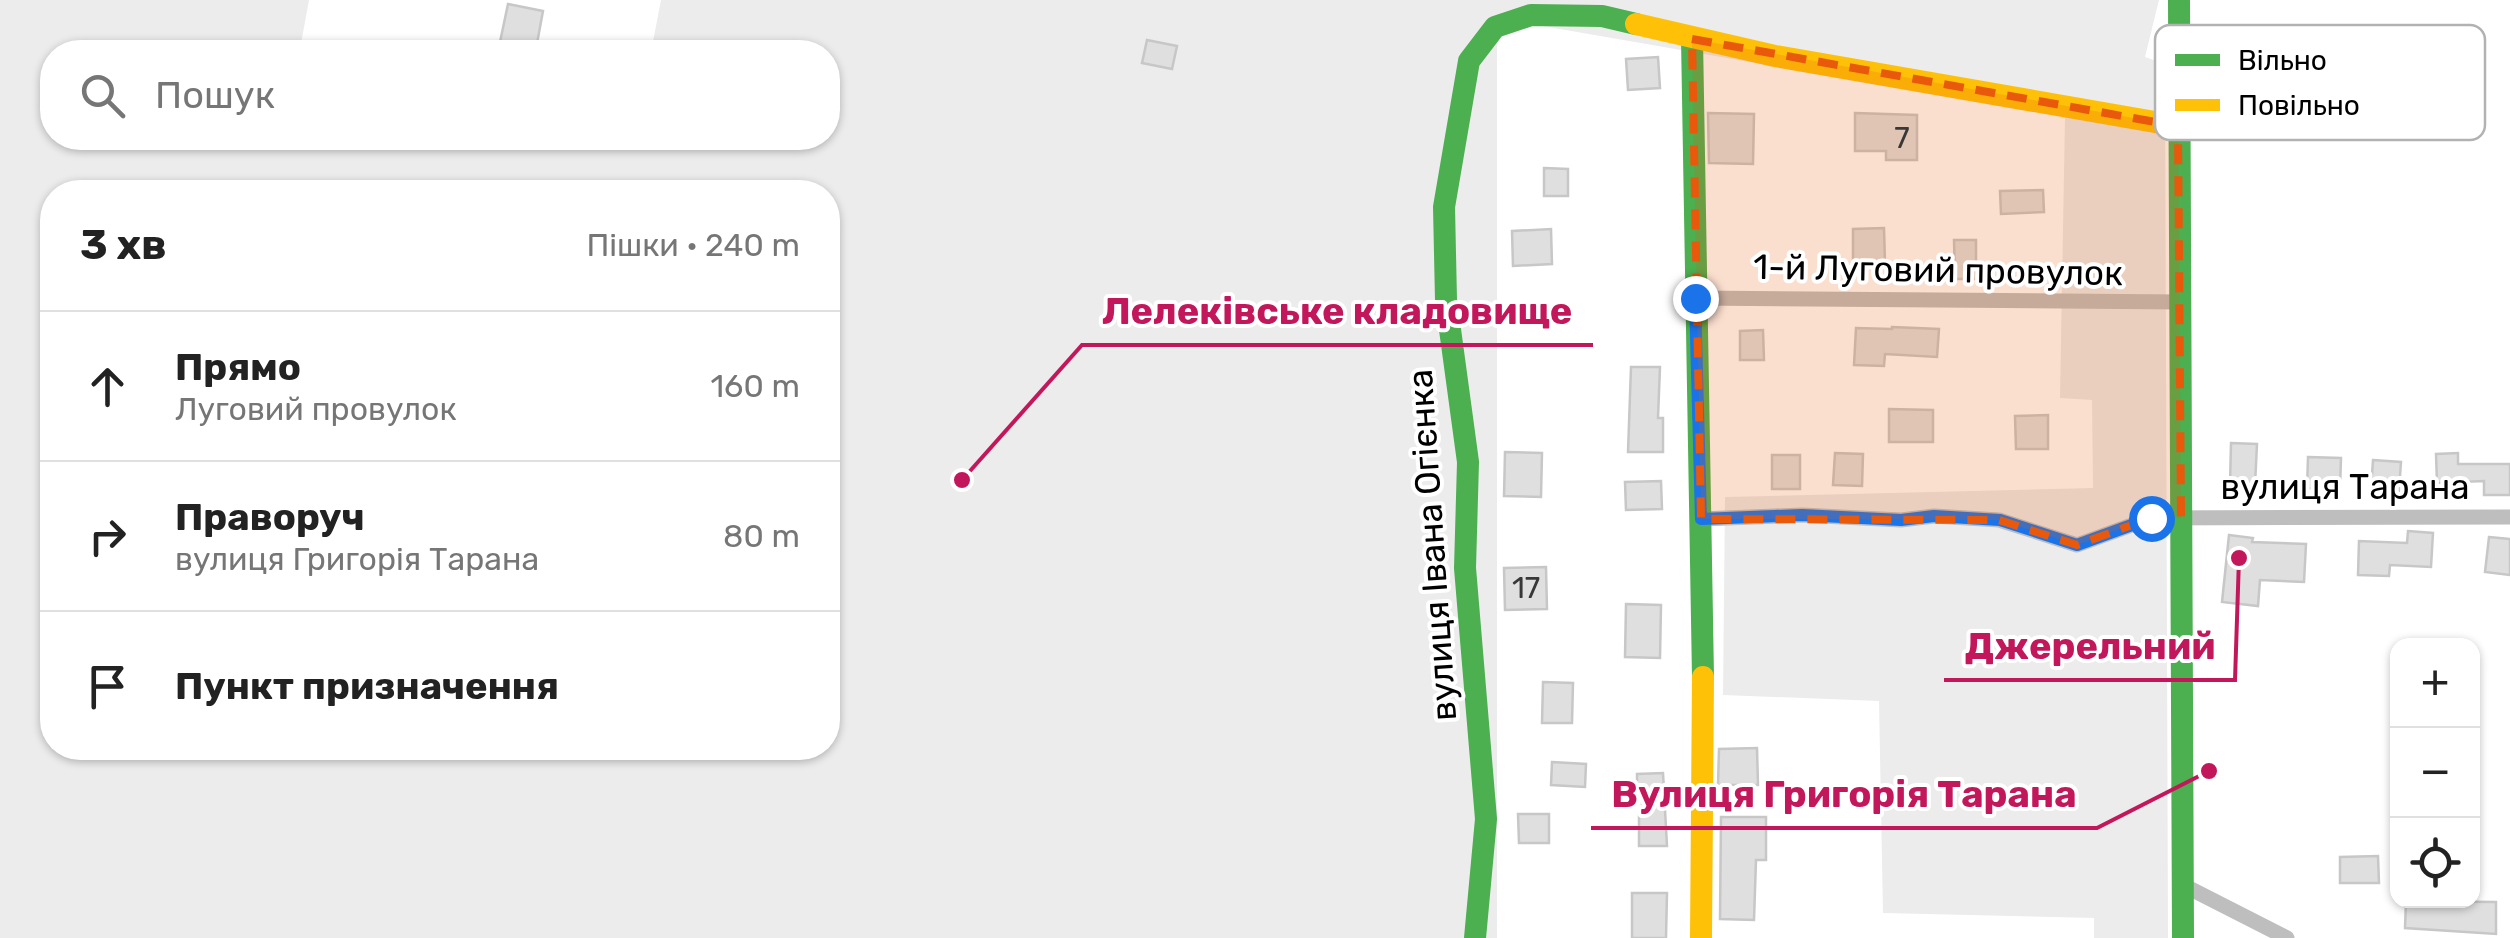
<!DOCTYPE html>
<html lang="uk">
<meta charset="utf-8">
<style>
body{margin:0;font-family:Rubik,sans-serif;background:#f6f6f6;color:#222}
.controls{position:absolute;right:30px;bottom:30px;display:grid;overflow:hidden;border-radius:20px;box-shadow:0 2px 8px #0004}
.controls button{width:90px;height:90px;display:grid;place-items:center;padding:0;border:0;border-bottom:2px solid #e0e0e0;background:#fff;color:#222;font:50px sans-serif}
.stop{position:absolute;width:30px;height:30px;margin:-22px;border:8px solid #1a73e8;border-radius:50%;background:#fff}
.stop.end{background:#1a73e8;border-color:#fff;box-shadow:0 2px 10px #0008}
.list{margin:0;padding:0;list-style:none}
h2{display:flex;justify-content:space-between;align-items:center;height:130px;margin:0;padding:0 40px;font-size:42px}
h2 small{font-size:32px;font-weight:400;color:#767676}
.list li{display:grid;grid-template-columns:65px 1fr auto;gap:30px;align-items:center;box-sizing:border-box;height:150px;padding:0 40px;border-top:2px solid #e0e0e0}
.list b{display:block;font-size:38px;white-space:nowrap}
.list p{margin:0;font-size:32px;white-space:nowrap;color:#767676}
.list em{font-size:32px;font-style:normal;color:#767676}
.icon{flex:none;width:55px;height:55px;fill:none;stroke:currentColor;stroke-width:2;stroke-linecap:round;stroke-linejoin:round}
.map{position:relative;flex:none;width:2510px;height:938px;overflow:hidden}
.search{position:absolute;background:#fff;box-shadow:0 2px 8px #0004;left:40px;top:40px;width:800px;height:110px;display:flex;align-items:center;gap:25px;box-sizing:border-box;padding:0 35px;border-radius:40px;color:#767676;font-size:38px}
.panel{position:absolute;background:#fff;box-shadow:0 2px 8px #0004;left:40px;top:180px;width:800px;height:580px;border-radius:40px}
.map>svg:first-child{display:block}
.green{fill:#ececec;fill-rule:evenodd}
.building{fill:#dfdfdf;stroke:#c7c7c7;stroke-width:2.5}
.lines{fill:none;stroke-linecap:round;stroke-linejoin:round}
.street{stroke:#bebebe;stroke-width:15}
.fast{stroke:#4caf50;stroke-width:22}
.slow{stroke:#ffc107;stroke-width:22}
.route{stroke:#1a73e8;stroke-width:12}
.marked{fill:#e8590c;fill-opacity:0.2;stroke:#e8590c;stroke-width:8;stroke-dasharray:20 12;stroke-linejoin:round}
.labels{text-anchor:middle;stroke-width:8;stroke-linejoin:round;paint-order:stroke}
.number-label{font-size:30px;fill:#383838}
.street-label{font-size:35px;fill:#000;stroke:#fff}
.key{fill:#fff;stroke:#b2b2b2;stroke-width:2.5}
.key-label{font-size:28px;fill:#000}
.leader{fill:none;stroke:#c2185b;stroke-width:4}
.callout-dot{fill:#c2185b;stroke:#fff;stroke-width:4}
.callout-label{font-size:38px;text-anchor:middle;font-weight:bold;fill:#c2185b;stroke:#fff;stroke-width:8;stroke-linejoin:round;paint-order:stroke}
</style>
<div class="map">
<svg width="2510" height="938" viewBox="0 0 2510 938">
<rect width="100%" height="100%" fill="#fff"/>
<path class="green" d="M0 0H309L300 49 294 52H52V138H828V52H651L661 0H2159L2145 57 2165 64 2168 938H2094V918L1883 913 1879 701 1723 695 1725 497 2093 488 2092 400 2060 398 2065 117 1497 18V938H0ZM52 192H828V748H52Z"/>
<path class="building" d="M508 4 543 11 536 49 527 48 524 52H509L508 44 500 42Z
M1147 40 1177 46 1172 69 1142 63Z
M1658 57 1660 88 1628 90 1626 59Z
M1708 113 1754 114 1753 164 1709 163Z
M1855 113 1917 115V160H1886V151H1855Z
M1544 168 1568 169V196H1544Z
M2043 190 2044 212 2001 214 2000 191Z
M1884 228 1885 263H1853V229Z
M1551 229 1552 264 1513 266 1512 231Z
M1954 240H1976V279H1955Z
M1892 327 1939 329 1937 357 1885 354 1884 366 1854 365 1856 328 1892 329Z
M1763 330 1764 360H1740V331Z
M1631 367H1660L1658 418H1663V452H1628Z
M1889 409 1933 410V442H1889Z
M2048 415V449H2016L2015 416Z
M2231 443 2257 444 2255 485 2230 484Z
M1505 452 1542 453 1541 497 1504 496Z
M1835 453 1863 454 1862 486 1833 485Z
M2458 453V464H2510V495H2484V481L2437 483 2436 454Z
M1772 455H1800V489H1772Z
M2308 457 2341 458 2340 489 2307 488Z
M2373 460 2401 462 2399 491 2371 489Z
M1661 481 1662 509 1626 510 1625 482Z
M2408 531 2433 533 2431 567 2390 565 2389 576 2358 575 2359 541 2407 543Z
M2229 535 2253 538 2252 542 2306 544 2304 582 2260 580 2258 606 2222 602Z
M2489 537 2510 539V575L2485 572Z
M1546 567 1547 609 1505 610 1504 568Z
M1626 604 1661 605 1660 658 1625 657Z
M1543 682 1573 683 1572 723H1542Z
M1757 748 1758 785H1718L1719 749Z
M1552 762 1586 764 1585 787 1551 785Z
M1663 773 1667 846H1639V813H1642V790H1637V774Z
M1518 814H1549V843H1519Z
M1721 817H1766V860H1756L1754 920 1720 919Z
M2378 856 2379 883H2340V857Z
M1632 893H1667L1666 938H1632Z
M2406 901 2496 902V934L2405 928Z"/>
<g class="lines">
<path class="street" d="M1695 298 2181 302
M1701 519 1802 515 1901 520 1934 516 1999 520 2077 545 2151 518 2510 517
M2183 885 2287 938"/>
<path class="fast" d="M2179 0 2183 938
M1692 39 1703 677
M1475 938 1486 819 1465 568 1468 462 1446 300 1444 207 1469 61 1495 27 1531 15 1602 16 1636 24"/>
<path class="slow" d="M1636 24 1775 56 2178 126
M1701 938 1703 677"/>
</g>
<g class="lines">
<path class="route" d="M1695 298 1701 519 1802 515 1901 520 1934 516 2000 520 2077 545 2151 518"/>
</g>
<path class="marked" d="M1692 39 2178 126 2181 518H2151L2077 545 1999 520 1701 519Z"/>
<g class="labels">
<g class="number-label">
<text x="1902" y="148">7</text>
<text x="1526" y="598">17</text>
</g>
<g class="street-label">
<text transform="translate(1938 270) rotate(1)" y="12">1-й Луговий провулок</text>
<text x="2345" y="499">вулиця Тарана</text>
<text transform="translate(1432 545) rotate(-94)" y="12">вулиця Івана Огієнка</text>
</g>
</g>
<rect x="2155" y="25" width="330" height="115" rx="15" class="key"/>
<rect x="2175" y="54" width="45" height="12" fill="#4caf50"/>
<rect x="2175" y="99" width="45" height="12" fill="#ffc107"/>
<g class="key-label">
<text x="2238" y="70">Вільно</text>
<text x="2238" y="115">Повільно</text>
</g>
<path class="leader" d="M962 480L1082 345H1593M2239 558L2235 680H1944M2209 771L2097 828H1591"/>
<g class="callout-dot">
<circle cx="962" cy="480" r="10"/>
<circle cx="2239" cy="558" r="10"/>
<circle cx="2209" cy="771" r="10"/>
</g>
<g class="callout-label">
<text x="1337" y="324">Лелеківське кладовище</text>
<text x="2090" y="659">Джерельний</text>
<text x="1844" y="807">Вулиця Григорія Тарана</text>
</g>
</svg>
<div class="controls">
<button>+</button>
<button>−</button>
<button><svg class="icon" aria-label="locate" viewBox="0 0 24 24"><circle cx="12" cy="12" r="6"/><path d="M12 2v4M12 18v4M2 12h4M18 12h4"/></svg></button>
</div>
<div class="stop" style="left:2151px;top:518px"></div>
<div class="stop end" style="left:1695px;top:298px"></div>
<div class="search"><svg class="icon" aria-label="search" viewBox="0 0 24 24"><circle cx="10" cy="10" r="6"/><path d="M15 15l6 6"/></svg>Пошук</div>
<section class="panel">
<h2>3 хв<small>Пішки · 240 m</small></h2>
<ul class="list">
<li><svg class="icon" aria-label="ahead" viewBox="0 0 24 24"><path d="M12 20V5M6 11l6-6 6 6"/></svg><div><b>Прямо</b><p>Луговий провулок</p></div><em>160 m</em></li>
<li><svg class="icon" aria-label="right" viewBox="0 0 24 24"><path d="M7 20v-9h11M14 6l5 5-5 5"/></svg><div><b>Праворуч</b><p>вулиця Григорія Тарана</p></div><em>80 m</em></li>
<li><svg class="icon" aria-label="arrive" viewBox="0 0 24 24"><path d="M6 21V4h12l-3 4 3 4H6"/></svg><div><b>Пункт призначення</b></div></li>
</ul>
</section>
</div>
